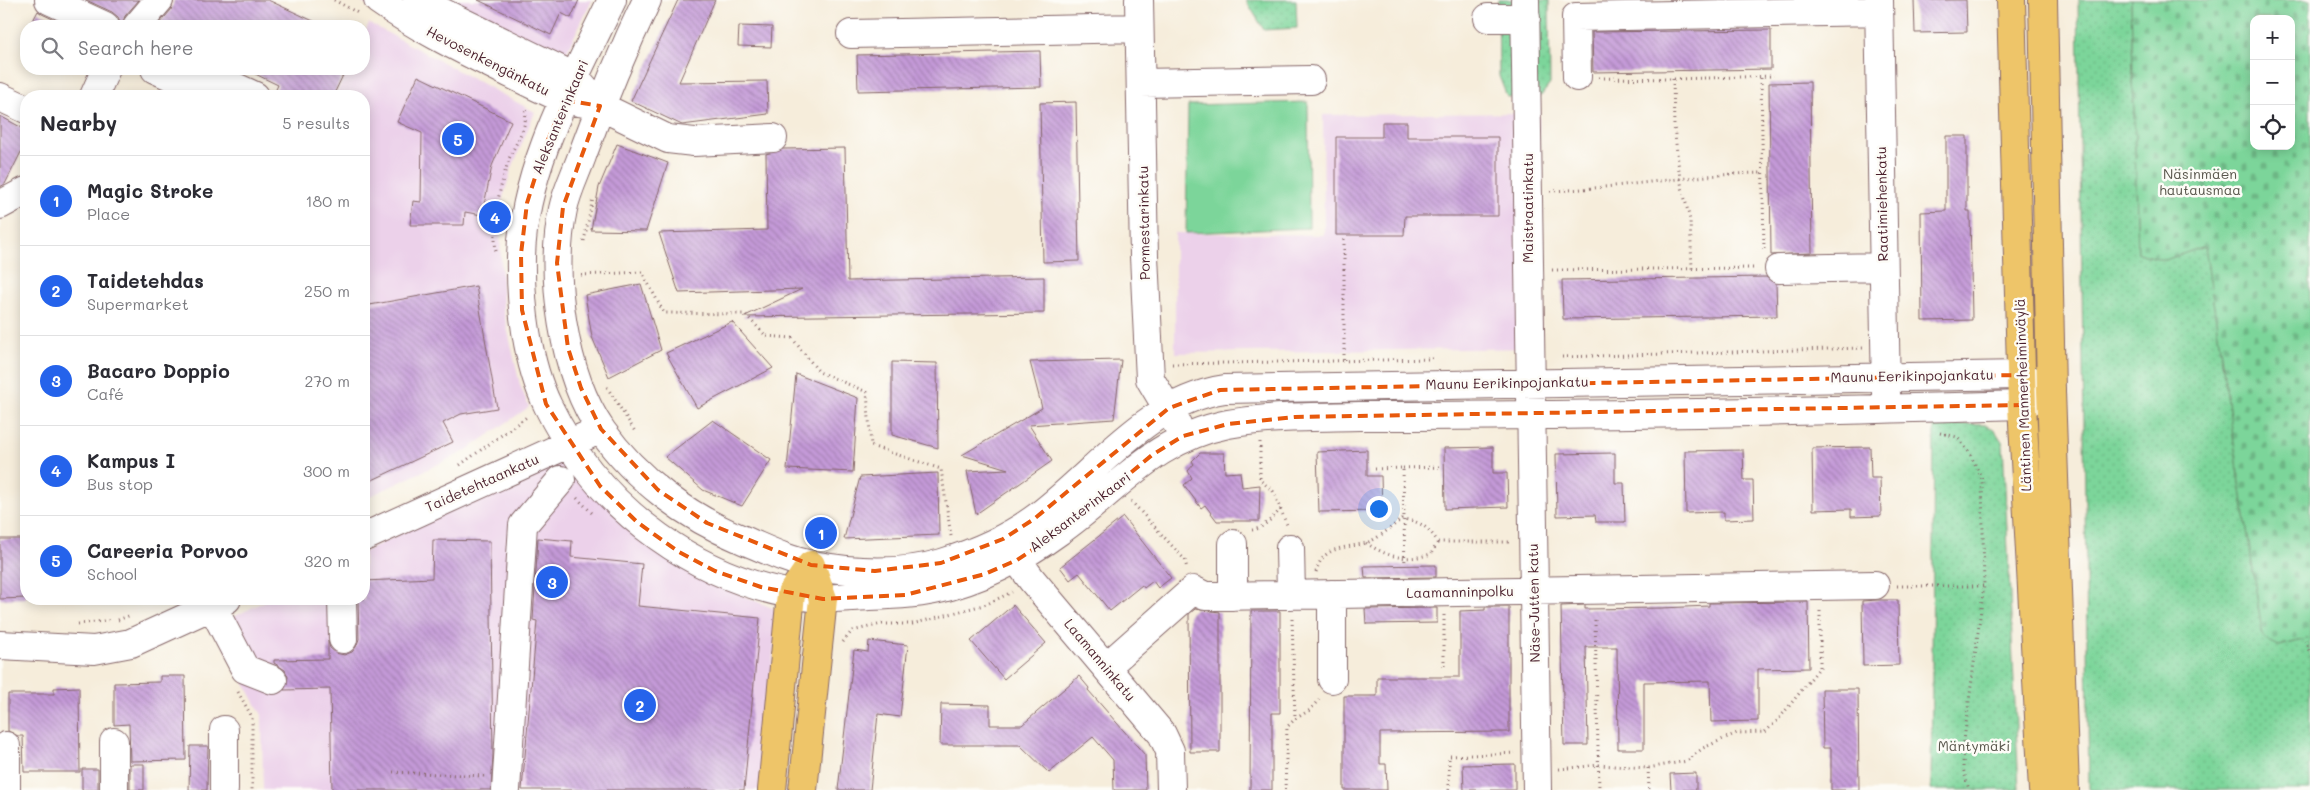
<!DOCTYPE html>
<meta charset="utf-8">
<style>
body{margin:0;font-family:Mali,sans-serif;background:#f2f2f3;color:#2b2b33}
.controls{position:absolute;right:15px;top:15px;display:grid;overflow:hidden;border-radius:10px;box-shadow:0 2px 12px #0003}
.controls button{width:45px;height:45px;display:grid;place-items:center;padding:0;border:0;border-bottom:1px solid #e1e1e2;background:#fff;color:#2b2b33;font:25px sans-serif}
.you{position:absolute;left:1378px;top:508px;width:18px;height:18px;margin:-12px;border:4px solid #fff;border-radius:50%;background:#1a73e8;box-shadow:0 0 0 8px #1a73e833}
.badge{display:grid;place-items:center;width:32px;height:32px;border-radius:50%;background:#2563eb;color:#fff;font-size:16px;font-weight:700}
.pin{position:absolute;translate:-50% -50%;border:2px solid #fff;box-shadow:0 1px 5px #0006}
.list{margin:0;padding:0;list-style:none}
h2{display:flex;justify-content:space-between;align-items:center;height:65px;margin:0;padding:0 20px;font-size:21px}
h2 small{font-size:16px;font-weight:400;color:#7c7c81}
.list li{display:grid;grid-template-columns:32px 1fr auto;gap:15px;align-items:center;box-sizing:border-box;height:90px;padding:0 20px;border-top:1px solid #e1e1e2}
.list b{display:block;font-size:19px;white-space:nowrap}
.list p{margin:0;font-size:16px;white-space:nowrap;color:#7c7c81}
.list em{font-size:16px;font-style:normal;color:#7c7c81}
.icon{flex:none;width:28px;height:28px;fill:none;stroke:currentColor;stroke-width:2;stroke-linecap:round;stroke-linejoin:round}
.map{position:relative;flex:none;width:2310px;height:790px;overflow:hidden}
.search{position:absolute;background:#fff;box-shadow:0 2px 12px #0003;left:20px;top:20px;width:350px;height:55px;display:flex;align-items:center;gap:12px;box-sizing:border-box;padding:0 18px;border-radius:20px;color:#7c7c81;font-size:19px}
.panel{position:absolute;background:#fff;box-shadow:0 2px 12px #0003;left:20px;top:90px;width:350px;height:515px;border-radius:20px}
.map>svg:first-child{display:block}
.built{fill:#ecd1ea}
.green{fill:url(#green-dots);stroke:#637a62}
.cemetery{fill:url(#cemetery-stones);stroke:#637a62;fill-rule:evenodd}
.pitch{fill:#7cd59a;stroke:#637a62}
.building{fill:url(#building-back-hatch)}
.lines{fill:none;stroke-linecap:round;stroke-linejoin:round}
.minor-casing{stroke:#866769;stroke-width:30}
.major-casing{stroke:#866769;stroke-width:30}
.path{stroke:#866769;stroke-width:3;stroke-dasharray:1 4;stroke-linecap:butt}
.minor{stroke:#fff;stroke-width:28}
.major{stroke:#eec569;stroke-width:28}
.marked{fill:none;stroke:#e8590c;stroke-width:4;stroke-dasharray:10 6;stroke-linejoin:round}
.labels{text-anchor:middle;stroke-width:5;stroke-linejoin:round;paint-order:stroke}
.street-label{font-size:14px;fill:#4a1f2b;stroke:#fdfcf7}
.park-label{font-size:14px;fill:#59564c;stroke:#fdfcf7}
</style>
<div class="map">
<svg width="2310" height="790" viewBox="0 0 2310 790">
<defs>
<pattern id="green-dots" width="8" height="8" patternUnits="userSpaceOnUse" patternTransform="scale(1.25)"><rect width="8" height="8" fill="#7cd59a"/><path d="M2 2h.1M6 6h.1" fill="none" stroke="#6db685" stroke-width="1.8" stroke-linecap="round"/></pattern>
<pattern id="cemetery-stones" width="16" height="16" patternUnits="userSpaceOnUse" patternTransform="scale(1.25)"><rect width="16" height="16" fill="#7cd59a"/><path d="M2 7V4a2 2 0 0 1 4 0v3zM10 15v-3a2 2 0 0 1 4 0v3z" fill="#6db685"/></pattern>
<pattern id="building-back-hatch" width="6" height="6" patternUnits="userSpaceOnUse" patternTransform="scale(1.25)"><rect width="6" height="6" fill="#c49ad8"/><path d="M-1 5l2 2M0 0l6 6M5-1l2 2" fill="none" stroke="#a17daf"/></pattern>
</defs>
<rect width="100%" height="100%" fill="#fdfcf7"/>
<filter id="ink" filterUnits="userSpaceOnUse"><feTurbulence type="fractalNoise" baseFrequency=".02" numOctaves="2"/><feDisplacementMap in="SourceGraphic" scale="10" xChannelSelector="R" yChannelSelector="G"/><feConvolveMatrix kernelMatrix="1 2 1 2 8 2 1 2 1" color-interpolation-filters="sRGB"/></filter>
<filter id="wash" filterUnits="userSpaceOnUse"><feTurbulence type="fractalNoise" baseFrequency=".0096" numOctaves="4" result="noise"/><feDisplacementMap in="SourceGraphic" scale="20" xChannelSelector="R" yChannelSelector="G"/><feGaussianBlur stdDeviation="1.12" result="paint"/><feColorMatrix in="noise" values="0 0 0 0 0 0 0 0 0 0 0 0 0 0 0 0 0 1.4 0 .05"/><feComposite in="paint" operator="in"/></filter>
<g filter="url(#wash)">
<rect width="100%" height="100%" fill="#f6eddb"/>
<path class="built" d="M354 0H592L542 102 399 17Z
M369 23 535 112 512 168 501 204 500 232 503 309 520 385 529 407 464 452 364 499V96H335L348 69H364V35Z
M1539 113 1541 348 1175 353V233L1324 235 1323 115Z
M564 452 727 589 777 610 761 790H263L262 715 214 627 269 599H364V552Z"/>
<path class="green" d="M1246 0H1296L1297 28 1264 30Z
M1498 0H1549L1550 84 1541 96 1507 97 1499 76Z
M2078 0H2131L2138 253 2165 260 2205 246 2263 637 2279 646 2310 638V790H2089Z
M1934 423 1987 425 1996 432 2003 443 2019 790H1931Z"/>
<path class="cemetery" d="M2131 0H2310V638L2279 646 2263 638 2205 246 2165 260 2138 253ZM2254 19H2291V146H2254Z"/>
<path class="pitch" d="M1308 102 1309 228 1186 233 1188 105Z"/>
<g id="blocks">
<path class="building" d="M86 0H139L125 16 122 26 118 17 112 12Z
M174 0H268L324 26H157L171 10Z
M478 0H579L571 18 561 13 551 35Z
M678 0H715L679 82 767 81 768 114 682 125 631 101Z
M1914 0H1966L1967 32 1915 33Z
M38 11 42 14 68 26H30Z
M739 26 772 27 771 47 738 46Z
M1771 30V69L1593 72 1592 32Z
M1040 51 1041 87 858 91 857 55Z
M245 69H346L333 96H273L278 85Z
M418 76 511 121 492 166 482 215 465 212 464 225H410L413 201 421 202 422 133 397 122Z
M1810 82 1812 253 1771 255 1769 83Z
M1076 102 1079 261 1043 262 1040 103Z
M0 116 26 130V142L5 184 0 187Z
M1382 122H1407V137H1498V216H1405L1404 235H1336V137H1382Z
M1946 136H1967V211H1970L1972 320 1922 321 1921 212 1946 211Z
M617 144 668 163 646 231 591 230 599 187Z
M845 148 848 281 1044 277V313L743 317 802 289 679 293 659 233 767 230 766 154 783 149Z
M1766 277 1776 284 1777 316 1563 319 1562 280Z
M641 284 661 350 609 377 592 337 585 295Z
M476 286 497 408 461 414 443 423 453 442 364 484V306Z
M732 322 773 368 697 408 666 353Z
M1121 360 1114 419 1029 425 1052 461 976 514 967 471 1008 469 962 455 1042 408 1030 362Z
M892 362 937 363 938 448 892 435Z
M796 374 858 398 853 472 787 469Z
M713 420 771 460 742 506 703 490 665 457Z
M1493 447V473H1507L1508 507 1445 509 1444 448Z
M1870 447 1871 478H1880L1881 516 1851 517V509L1813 510 1812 448Z
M1367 450V476H1381L1382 511 1319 512 1317 452Z
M1743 450 1744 480H1753L1754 519 1724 520V512L1686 513 1685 451Z
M1200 453H1224L1225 473 1240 472 1242 487 1260 485 1259 521H1217L1205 505 1201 508 1184 485 1192 478 1188 471 1194 464 1192 461Z
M1615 453V483H1624L1625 522H1596L1595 515 1557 516 1556 454Z
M938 473 939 535 844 539 860 477Z
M1123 517 1171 578 1158 588 1153 581 1144 588 1142 585 1110 611 1079 573 1070 580 1060 567Z
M538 538 572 541 571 557 642 564 638 606 760 618 744 790H522L537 621 533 620Z
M0 539H26V598L0 599Z
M433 540 490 541 493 755 491 790H332L330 689 284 690 288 677 285 670 274 663V660L328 659V641L330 648 336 653 344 655 352 652 356 647 359 639 358 599H364V581L432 578Z
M1436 565V577L1365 578 1364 566Z
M1877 600H1898L1899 665 1863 666 1862 601Z
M1808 602 1809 668 1758 669V721L1711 722 1710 681 1644 682V749H1618L1617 647H1586L1588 745H1564L1561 606 1585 605V609L1661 608 1709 606V603Z
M1013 605 1046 643 1004 679 971 641Z
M1485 607H1509V732L1380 733V764H1386L1387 790H1344V696H1377V677H1460V611L1485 610Z
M1437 608V623L1366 624 1365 609Z
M1195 609 1220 612V752H1190L1189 614Z
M1251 611H1280V713H1272V790H1250Z
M869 641 908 645 900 717 878 714 870 790H838L854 650 868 652Z
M160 676H185L186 760 130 761 129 724 114 725V683L160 682Z
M1079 676 1089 688 1088 690 1145 755 1146 790H1114L1113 760 1093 737 1049 773 1020 745H940L941 704 990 705V725H1022Z
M79 687 80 772H24L23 736H18L8 731V694H54V688Z
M1822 689H1858L1859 790H1831V748H1823Z
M190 746H208L207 790H189Z
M130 764H144V790H130Z
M1515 764V790H1464L1463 765Z
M82 769H98V790H82Z
M1696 773V790H1671L1670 774Z"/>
</g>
</g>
<g filter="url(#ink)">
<use href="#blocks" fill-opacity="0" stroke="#866769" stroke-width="1"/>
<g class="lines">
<g class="minor-casing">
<path id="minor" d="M49 0 105 26
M378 0C419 29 465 51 509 73 534 85 557 99 584 103
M417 0 575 77 600 106 668 139 694 142 773 138
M612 0C574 79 523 168 521 257 520 304 527 363 548 406 599 511 702 586 818 598 835 599 852 597 869 596 896 595 923 594 950 586 989 575 1025 556 1058 532 1117 491 1152 439 1228 424 1271 416 1316 417 1360 416 1414 416 1468 416 1523 415 1689 414 1855 410 2022 405L2051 391
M647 0C623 50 602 101 583 153 577 171 567 190 563 209 549 275 563 375 602 431 636 479 687 517 741 539 763 548 788 561 813 565 854 573 902 575 942 563 974 553 1005 540 1033 520 1095 475 1145 401 1225 389L2021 375 2041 386
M1139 0 1144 256 1150 379 1177 424
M1525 0 1537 790
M1879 0 1886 394
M1488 18H1526
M137 26 159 0
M851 34 1139 28
M155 69 214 96
M196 69 255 96
M1577 77 1576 17 1879 11
M1141 83 1311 80
M94 96 106 69
M0 97 26 109
M0 205 26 191
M1779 269 1883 267
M364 537 586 436
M1006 545 1032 580 1162 734 1170 751 1171 790
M1290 548 1291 595
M1233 596V544
M342 599 343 639
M212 606 245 669 273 680
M0 645 94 650 131 643 227 599
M1106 667 1193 590 1205 596H1216L1875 585
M1332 679V594
M6 790V746
M114 790V742
M224 790V730
M506 790 523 525 561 480"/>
</g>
<g class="major-casing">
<path id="major" d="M2011 0 2022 405 2043 790
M2043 0 2051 391 2065 790
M772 790 791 594 811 565
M803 790 823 599 811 565"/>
</g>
<path class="path" d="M334 0 358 13
M1599 78 1673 79 1774 76
M1761 78 1764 252
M1673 79 1674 126 1680 179 1690 220 1692 269
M1550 191C1622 188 1692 174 1763 173
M584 241 593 198
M496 251C492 219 499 190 509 159 515 143 529 126 525 108
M1552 270 1755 268
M581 275 642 272 664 313 745 314 766 336 792 338 819 372 867 392 871 446 941 469 951 536
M1562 357 1863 348
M1344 360V235
M1172 364 1433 359
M607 387 636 433
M1940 433 1957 437 1969 452 1982 479 1984 586 1964 740 1963 768 1969 790
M1260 442V480L1273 491 1287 525
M460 465 528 416
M1403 468 1440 467
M1375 469 1403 468 1405 570
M577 498 594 515
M1131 501 1185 560 1187 569
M1252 530C1263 529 1273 517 1281 509
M1366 543C1388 557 1405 562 1431 554L1438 542
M1316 572C1323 545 1344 549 1366 543 1378 539 1391 527 1402 519 1420 521 1428 527 1438 542H1510
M1897 586H1984
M1444 615V667
M1292 619 1295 718
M118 620 131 615
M1595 620 1599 790
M78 624 112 620
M2305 640 2310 654
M843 642 852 631 882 624H912L987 604 1012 592
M238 692 252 717V790
M1648 768 1649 790
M1559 769 1599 765 1648 768 1687 761 1703 748 1737 733 1765 732 1778 720 1820 667V609
M393 772 484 776
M1285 790 1287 727 1295 719 1310 710 1320 698
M1449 790V756L1515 753"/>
<use href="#minor" class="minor"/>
<use href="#major" class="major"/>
</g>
</g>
<path class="marked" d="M565 100 600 106 563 207 557 263 568 348 581 388 601 429 658 490 707 523 811 565 875 571 941 563 1003 539 1034 519 1169 408 1220 390 2021 375 2022 405 1295 417 1228 424 1183 436 1152 455 1061 531 1017 560 985 574 905 595 823 599 761 587 715 571 679 552 637 522 600 486 546 404 522 310 521 254 527 203 544 149Z"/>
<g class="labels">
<g class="street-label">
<text transform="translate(488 61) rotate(27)" y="5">Hevosenkengänkatu</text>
<text transform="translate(560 117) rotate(-67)" y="5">Aleksanterinkaari</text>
<text transform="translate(1882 204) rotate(-91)" y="5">Raatimiehenkatu</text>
<text transform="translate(1528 208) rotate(-90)" y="5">Maistraatinkatu</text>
<text transform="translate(1144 223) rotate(-91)" y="5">Pormestarinkatu</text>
<text transform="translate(1912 376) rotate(-1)" y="5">Maunu Eerikinpojankatu</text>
<text transform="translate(1507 383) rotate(-1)" y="5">Maunu Eerikinpojankatu</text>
<text transform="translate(2023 395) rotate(-92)" y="5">Läntinen Mannerheiminväylä</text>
<text transform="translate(482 483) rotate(-24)" y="5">Taidetehtaankatu</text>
<text transform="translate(1080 512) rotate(-37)" y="5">Aleksanterinkaari</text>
<text transform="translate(1460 592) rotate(-1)" y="5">Laamanninpolku</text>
<text transform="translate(1534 603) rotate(-91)" y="5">Näse-Jutten katu</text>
<text transform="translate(1100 660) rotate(50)" y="5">Laamanninkatu</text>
</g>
<g class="park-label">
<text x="2200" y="179">Näsinmäen<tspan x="2200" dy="16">hautausmaa</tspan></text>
<text x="1974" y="751">Mäntymäki</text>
</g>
</g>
</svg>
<div class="controls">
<button>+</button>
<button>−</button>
<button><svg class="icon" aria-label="locate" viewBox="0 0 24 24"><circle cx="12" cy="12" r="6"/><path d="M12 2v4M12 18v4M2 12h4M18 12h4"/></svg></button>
</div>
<div class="you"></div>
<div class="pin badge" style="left:821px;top:533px">1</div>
<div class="pin badge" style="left:640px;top:705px">2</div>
<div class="pin badge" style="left:552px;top:582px">3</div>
<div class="pin badge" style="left:495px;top:217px">4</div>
<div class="pin badge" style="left:458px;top:139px">5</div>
<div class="search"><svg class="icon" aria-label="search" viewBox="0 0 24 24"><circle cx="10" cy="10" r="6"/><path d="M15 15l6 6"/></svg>Search here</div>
<section class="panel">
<h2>Nearby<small>5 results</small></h2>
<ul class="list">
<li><span class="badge">1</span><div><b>Magic Stroke</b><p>Place</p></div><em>180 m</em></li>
<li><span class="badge">2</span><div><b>Taidetehdas</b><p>Supermarket</p></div><em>250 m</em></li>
<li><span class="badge">3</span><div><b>Bacaro Doppio</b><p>Café</p></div><em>270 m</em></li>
<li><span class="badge">4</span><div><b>Kampus I</b><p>Bus stop</p></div><em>300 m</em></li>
<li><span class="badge">5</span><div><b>Careeria Porvoo</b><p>School</p></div><em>320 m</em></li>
</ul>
</section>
</div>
